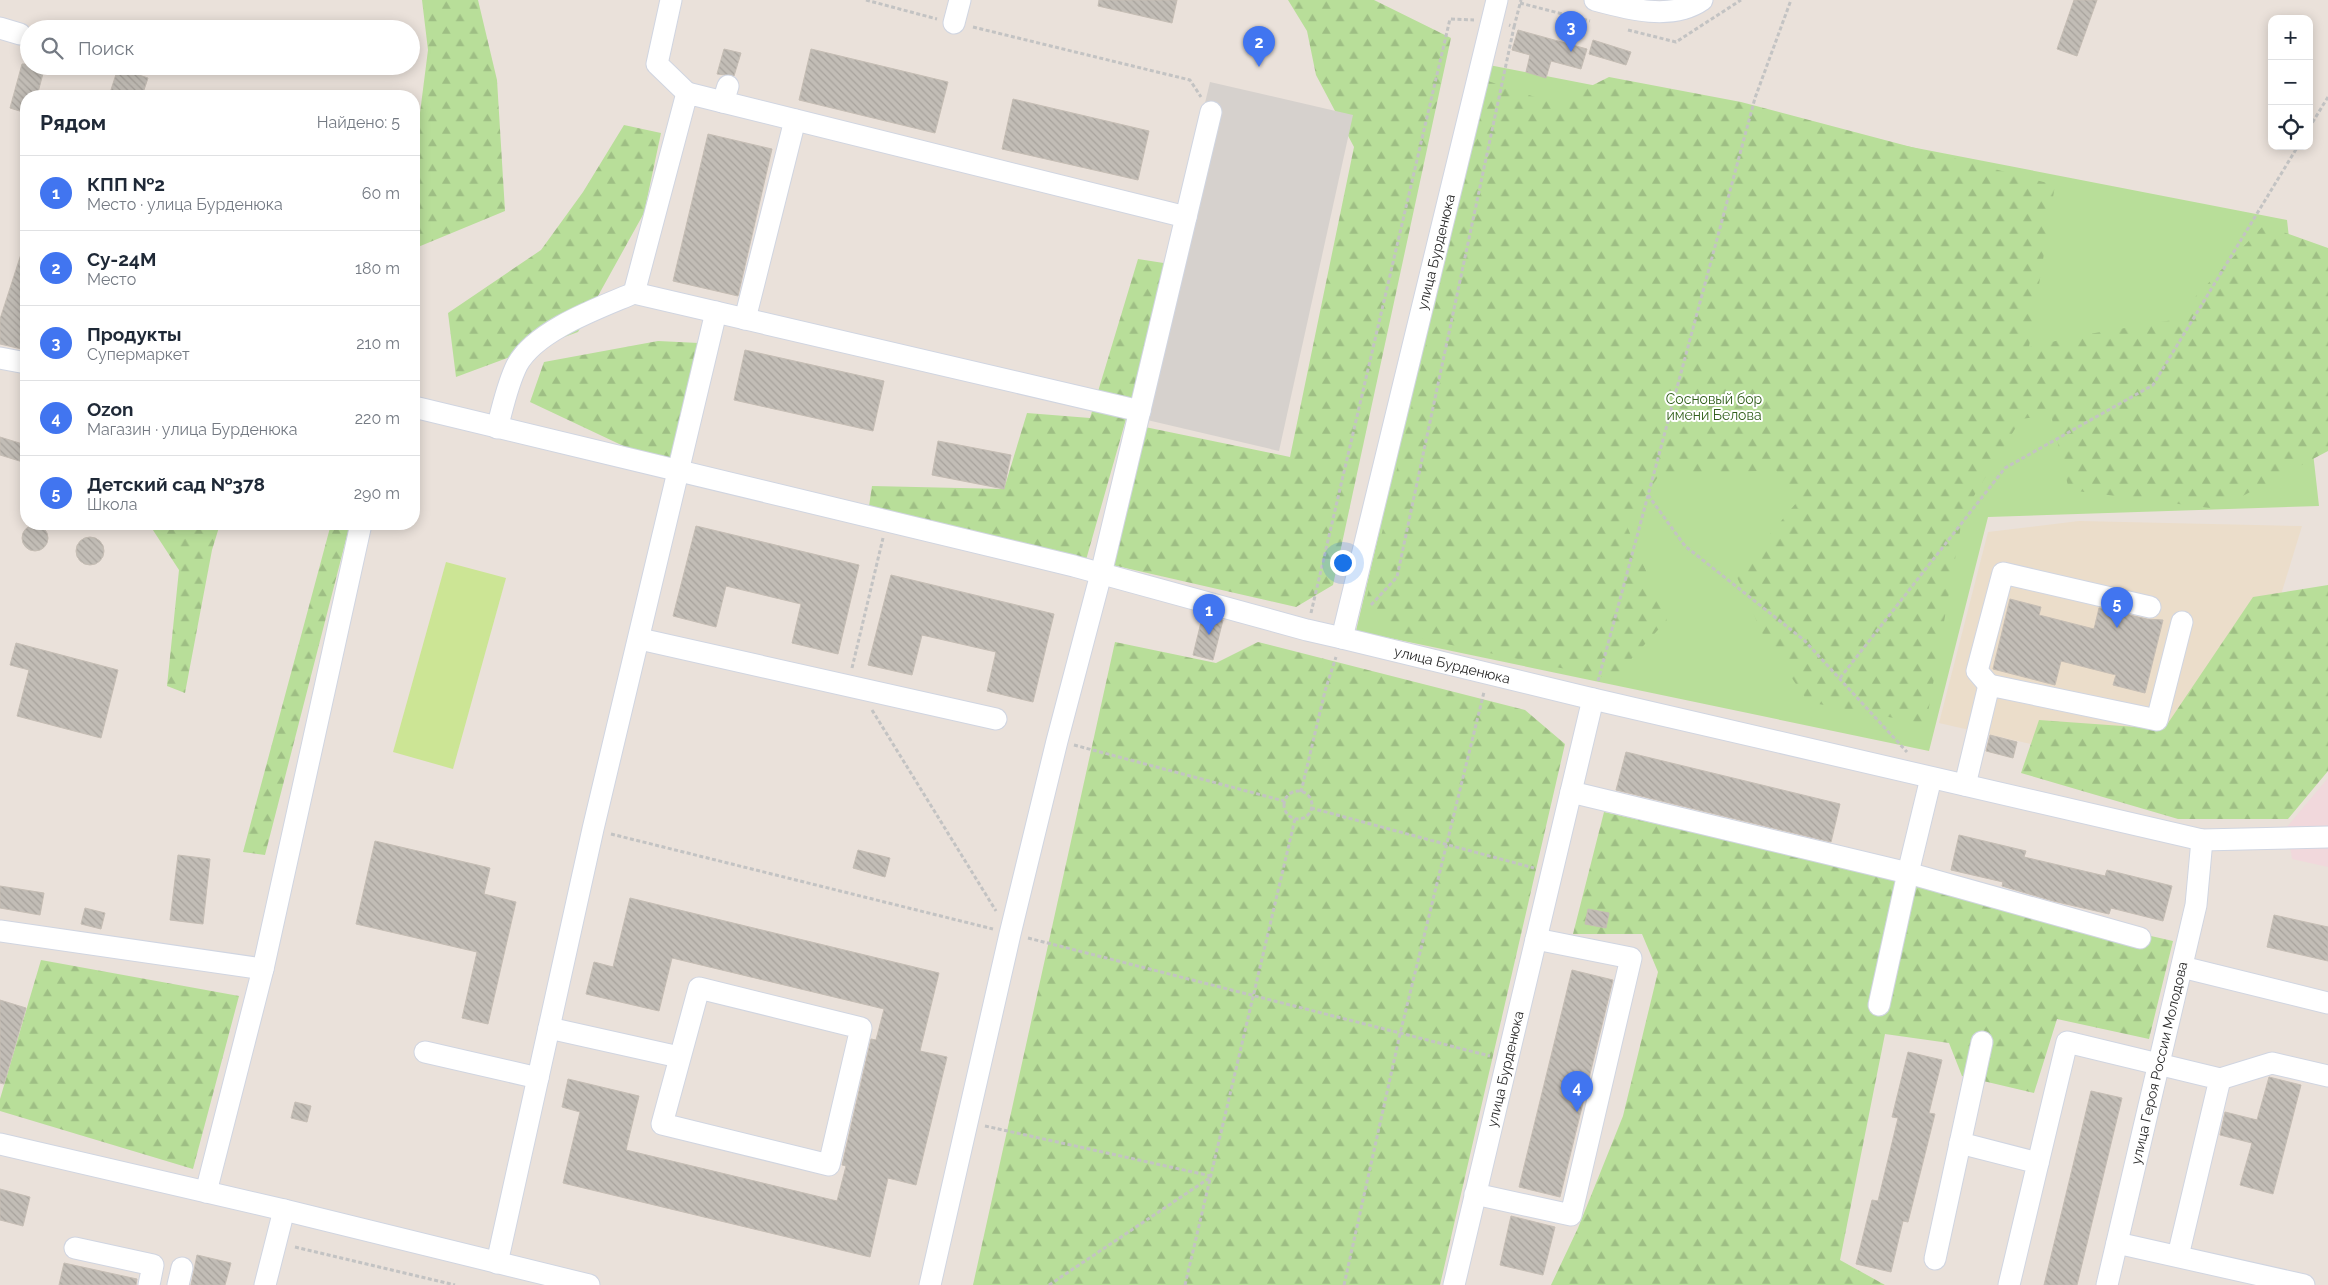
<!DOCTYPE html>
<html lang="ru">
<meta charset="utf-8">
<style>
body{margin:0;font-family:Raleway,sans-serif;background:#f2f2f3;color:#1f2937}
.controls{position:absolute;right:15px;top:15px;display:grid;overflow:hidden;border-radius:10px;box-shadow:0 2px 12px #0003}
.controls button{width:45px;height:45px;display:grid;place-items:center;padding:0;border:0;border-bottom:1px solid #e0e1e3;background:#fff;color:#1f2937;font:25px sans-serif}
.you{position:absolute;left:1342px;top:562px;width:18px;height:18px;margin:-12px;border:4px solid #fff;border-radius:50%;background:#1a73e8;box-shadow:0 0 0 8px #1a73e833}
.badge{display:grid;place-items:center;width:32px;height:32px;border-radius:50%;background:#4175f0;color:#fff;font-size:16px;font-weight:700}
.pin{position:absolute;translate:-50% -41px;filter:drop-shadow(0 1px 2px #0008)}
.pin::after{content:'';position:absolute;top:26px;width:18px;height:15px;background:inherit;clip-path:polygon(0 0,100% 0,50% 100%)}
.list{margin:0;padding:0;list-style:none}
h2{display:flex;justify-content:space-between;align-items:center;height:65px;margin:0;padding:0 20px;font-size:21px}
h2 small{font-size:16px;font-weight:400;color:#747a83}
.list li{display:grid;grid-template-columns:32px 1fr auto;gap:15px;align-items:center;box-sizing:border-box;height:75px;padding:0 20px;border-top:1px solid #e0e1e3}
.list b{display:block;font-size:19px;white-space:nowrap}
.list p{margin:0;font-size:16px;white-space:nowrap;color:#747a83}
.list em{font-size:16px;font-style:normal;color:#747a83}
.icon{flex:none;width:28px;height:28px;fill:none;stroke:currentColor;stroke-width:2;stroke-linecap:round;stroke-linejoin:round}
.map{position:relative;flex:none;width:2328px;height:1285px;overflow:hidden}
.search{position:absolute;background:#fff;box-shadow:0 2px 12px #0003;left:20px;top:20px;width:400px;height:55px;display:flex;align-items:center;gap:12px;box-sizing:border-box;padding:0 18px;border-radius:28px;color:#747a83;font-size:19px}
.panel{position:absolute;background:#fff;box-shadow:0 2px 12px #0003;left:20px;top:90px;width:400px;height:440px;border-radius:20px}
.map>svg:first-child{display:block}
.education{fill:#ebddca}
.medical{fill:#f1d8dc}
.green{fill:#b8de99}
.forest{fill:url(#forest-firs)}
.pitch{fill:#cce595}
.plaza{fill:#d6d1cd}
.building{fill:url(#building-back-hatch);stroke:#c5bdb4}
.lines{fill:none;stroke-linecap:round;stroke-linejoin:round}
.minor-casing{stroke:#d0d5e1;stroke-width:23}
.path{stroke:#c3c3c3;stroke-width:3;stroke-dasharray:4 2.5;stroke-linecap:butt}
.minor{stroke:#fff;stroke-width:21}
.labels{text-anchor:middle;stroke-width:4;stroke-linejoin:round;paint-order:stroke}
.street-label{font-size:14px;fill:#282828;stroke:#fff}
.park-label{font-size:14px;fill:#32601d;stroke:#fff}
</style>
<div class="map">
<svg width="2328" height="1285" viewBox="0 0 2328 1285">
<defs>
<pattern id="forest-firs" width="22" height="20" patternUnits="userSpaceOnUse" patternTransform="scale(1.25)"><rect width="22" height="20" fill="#b8de99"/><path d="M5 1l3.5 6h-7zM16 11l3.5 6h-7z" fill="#9ebe84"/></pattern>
<pattern id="building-back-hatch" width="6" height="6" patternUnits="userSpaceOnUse" patternTransform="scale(1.25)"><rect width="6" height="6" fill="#c2bdb6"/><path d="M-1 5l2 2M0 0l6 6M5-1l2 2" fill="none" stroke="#a7a29c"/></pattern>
</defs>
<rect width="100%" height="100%" fill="#eae1da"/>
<path class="education" d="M2079 521 2302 526 2222 788 1939 723 1988 532Z"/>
<path class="medical" d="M2328 778V867L2292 859 2287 827Z"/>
<path class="green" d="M1489 65 2287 220 2319 506 1988 517 1929 751 1356 631Z"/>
<path class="forest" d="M422 0H478L497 80 505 211 418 247 414 160 428 50Z
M1288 0H1374L1451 38 1333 585 1296 607 1108 564 1145 427 1290 457 1354 147 1316 75 1307 31Z
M1609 77 1741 102 2055 185 2029 347 2083 335 2173 320 2264 225 2328 248V451L2218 509 2069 490 2051 415 2021 419 1963 514 1926 724 1808 702 1763 635 1736 575 1797 502 1776 470 1658 477 1626 524 1667 620 1613 679 1390 632 1366 601 1488 81 1555 104Z
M624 125 661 133 644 213 578 332 456 377 448 313 541 250 583 192Z
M1138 259 1170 264 1086 560 868 513 872 486 1004 489 1027 413 1090 418Z
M658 341 699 343 668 467 530 402 544 362Z
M149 524H220L212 550 185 693 167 686 179 570Z
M331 524H350L265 855 243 852Z
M2328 585V771L2288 819H2178L2021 773 2039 720 2164 729 2253 597Z
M1115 642 1216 663 1258 642 1525 710 1565 744 1440 1285H973Z
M1604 812 2173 941 2149 1039 2057 1019 2034 1093 1962 1076 1949 1043 1885 1034 1840 1260 1885 1285H1551L1578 1228 1623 1116 1658 972 1642 934H1573Z
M41 960 239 996 193 1169 0 1111V1099Z"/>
<path class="pitch" d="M446 562 506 578 453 769 393 752Z"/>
<path class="plaza" d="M1210 82 1353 115 1279 451 1130 416Z"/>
<path class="building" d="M1099 0H1177L1172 23 1098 6Z
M2074 0H2097L2077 56 2057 49Z
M1518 30 1587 49 1581 69 1551 61 1546 78 1526 72 1530 55 1512 50Z
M1593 40 1631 52 1626 65 1589 54Z
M724 49 741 53 734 76 717 74Z
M811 49 948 82 935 133 799 100Z
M22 64H26V66H45L37 96H26V113L10 108Z
M118 68 148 78 142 96H109Z
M1013 99 1149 131 1138 180 1002 149Z
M708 134 772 149 738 296 673 281Z
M23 248H26V350L0 344V319Z
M745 350 884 381 873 431 734 400Z
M0 437 26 445V463L0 455Z
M938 441 1011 455 1004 489 932 475Z
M22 538a13 13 0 1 1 26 0a13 13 0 1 1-26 0Z
M696 526 859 565 838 654 792 643 801 604 726 586 716 627 673 616Z
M76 551a14 14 0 1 1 28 0a14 14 0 1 1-28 0Z
M891 575 1054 614 1033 702 987 691 996 652 922 635 912 675 868 665Z
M2010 599 2041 607 2039 615 2094 629 2099 608 2147 619 2163 620 2145 693 2113 685 2116 675 2061 661 2055 685 1993 669Z
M1203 614 1223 620 1213 660 1193 655Z
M16 643 118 670 101 738 17 716 29 670 10 665Z
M1990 735 2017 742 2013 758 1986 751Z
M1626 752 1840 804 1831 842 1616 790Z
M1959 835 2026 851 2024 857 2105 876 2107 870 2172 886 2163 921 2111 908 2109 914 2053 901 2002 886 2003 882 1951 870Z
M375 841 490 868 484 894 516 902 488 1024 462 1018 477 952 356 924Z
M858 850 890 858 885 877 853 868Z
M178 855 210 859 203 924 170 920Z
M0 886 44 893 40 915 0 908Z
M630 898 939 973 920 1051 947 1057 916 1185 888 1178 870 1257 563 1183 580 1112 562 1107 568 1079 639 1096 626 1150 837 1201 846 1166 842 1165 871 1039 876 1040 884 1009 672 958 659 1011 586 994 594 962 613 967Z
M85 908 105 913 101 929 81 924Z
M1588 909 1609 913 1606 928 1585 924Z
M2274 915 2328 927V961L2267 947Z
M1572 970 1613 980 1560 1197 1519 1187Z
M0 1000 26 1008 4 1084 0 1083Z
M1908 1052 1942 1060 1929 1113 1935 1114 1908 1222 1903 1221 1891 1272 1856 1264 1872 1200 1878 1201 1898 1118 1892 1117Z
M2269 1077 2301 1085 2273 1194 2240 1185 2252 1143 2220 1135 2225 1112 2257 1120Z
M2091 1091 2122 1098 2077 1285H2044Z
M295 1102 311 1106 307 1122 291 1118Z
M0 1189 30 1197 23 1226 0 1220Z
M1511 1216 1555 1227 1543 1275 1500 1265Z
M197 1255 231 1263 225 1285H191Z
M64 1263 137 1279 136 1285H59Z"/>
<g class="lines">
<g class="minor-casing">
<g id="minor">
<path d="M671 0 657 64 687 93"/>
<path id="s1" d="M1497 0 1342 638 1593 699 2202 840 2328 837"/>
<path d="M1595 0C1628 9 1672 21 1702 0"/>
<path d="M954 23 960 0"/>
<path d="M0 28 20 34"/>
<path d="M723 102 1186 217"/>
<path d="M634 293 1140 411"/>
<path d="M745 319 795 120"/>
<path d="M0 358 26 363"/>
<path d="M414 407 1074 566 1307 630 1342 638"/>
<path d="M497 428C503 407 507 385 517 365 536 330 599 308 634 293L687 93 723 102 728 86"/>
<path d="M640 639 996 719"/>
<path d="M1989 685 1977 671 2003 573 2150 607"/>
<path d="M1965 785 1989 685 2157 720 2182 622"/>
<path d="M1571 792 1908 873 2140 938"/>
<path d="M0 931 263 969"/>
<path d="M2182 967 2328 1003"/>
<path d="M699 988 861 1028 829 1165 662 1124Z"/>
<path d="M1879 1005 1908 873 1931 778"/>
<path d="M549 1028 679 1057"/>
<path d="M425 1052 538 1078"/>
<path d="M2220 1079 2272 1063 2328 1076"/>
<path d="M1960 1143 2038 1163 2009 1285"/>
<path d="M0 1144 284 1210 589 1285"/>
<path d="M2038 1163 2067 1042 2220 1079 2178 1256"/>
<path d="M206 1192 263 969 361 524"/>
<path d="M1475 1194 1571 1215 1631 958 1536 939"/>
<path d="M2117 1243 2304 1285"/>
<path d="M75 1248 153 1265 149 1285"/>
<path d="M1935 1259 1982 1042"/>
<path d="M497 1263 593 829 716 312"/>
<path d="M178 1285 182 1268"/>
<path d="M265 1285 284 1210"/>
<path d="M930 1285 1010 934 1057 741 1101 574 1211 112"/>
<path id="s2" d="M1454 1285 1593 699"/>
<path id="s3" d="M2107 1285 2196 905 2202 840"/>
</g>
</g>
<path class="path" d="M866 0 937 19
M1520 3 1590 21
M973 27 1190 80 1201 97
M1514 27 1521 0
M1628 30 1676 42 1741 0
M2309 128 2328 97
M1648 495 1685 546 1804 640 1907 752
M1371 605 1397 577 1514 27 1509 25
M1311 613 1450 19 1474 20
M852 668 883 538
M1840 678 2005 468 2153 385 2298 146
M1598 681 1755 98 1791 0
M872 710 996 911
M1074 745 1284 801
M1284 805a14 14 0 1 1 28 0a14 14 0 1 1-28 0Z
M1301 792 1325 691 1336 657
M1311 808 1534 868
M611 834 993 929
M1028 938 1490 1056
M985 1126 1211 1176
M295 1247 455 1285
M1049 1285 1211 1177
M1185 1285 1295 819
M1344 1285 1400 1034 1484 692"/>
<use href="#minor" class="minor"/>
</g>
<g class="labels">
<g class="street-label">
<text transform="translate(1436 252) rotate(-76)" y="5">улица Бурденюка</text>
<text dy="5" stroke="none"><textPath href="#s1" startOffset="770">улица Бурденюка</textPath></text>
<text dy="5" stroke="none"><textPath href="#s3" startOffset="228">улица Героя России Молодова</textPath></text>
<text dy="5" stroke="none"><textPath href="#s2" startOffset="222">улица Бурденюка</textPath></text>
</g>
<g class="park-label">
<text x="1714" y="404">Сосновый бор<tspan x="1714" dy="16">имени Белова</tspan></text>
</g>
</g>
</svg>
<div class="controls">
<button>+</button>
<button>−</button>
<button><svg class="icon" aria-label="locate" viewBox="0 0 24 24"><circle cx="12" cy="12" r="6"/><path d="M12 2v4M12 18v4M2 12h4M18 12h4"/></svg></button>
</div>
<div class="you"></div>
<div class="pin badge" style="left:1209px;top:635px">1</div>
<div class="pin badge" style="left:1259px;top:67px">2</div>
<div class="pin badge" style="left:1571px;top:52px">3</div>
<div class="pin badge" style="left:1577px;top:1112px">4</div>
<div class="pin badge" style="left:2117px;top:628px">5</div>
<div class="search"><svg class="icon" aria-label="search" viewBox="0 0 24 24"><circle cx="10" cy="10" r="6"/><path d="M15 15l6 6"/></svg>Поиск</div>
<section class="panel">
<h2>Рядом<small>Найдено: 5</small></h2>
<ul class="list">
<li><span class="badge">1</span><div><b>КПП №2</b><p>Место · улица Бурденюка</p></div><em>60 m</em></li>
<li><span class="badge">2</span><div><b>Су-24М</b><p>Место</p></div><em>180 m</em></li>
<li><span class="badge">3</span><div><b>Продукты</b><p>Супермаркет</p></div><em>210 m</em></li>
<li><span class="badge">4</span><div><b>Ozon</b><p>Магазин · улица Бурденюка</p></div><em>220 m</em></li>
<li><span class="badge">5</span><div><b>Детский сад №378</b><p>Школа</p></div><em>290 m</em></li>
</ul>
</section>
</div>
